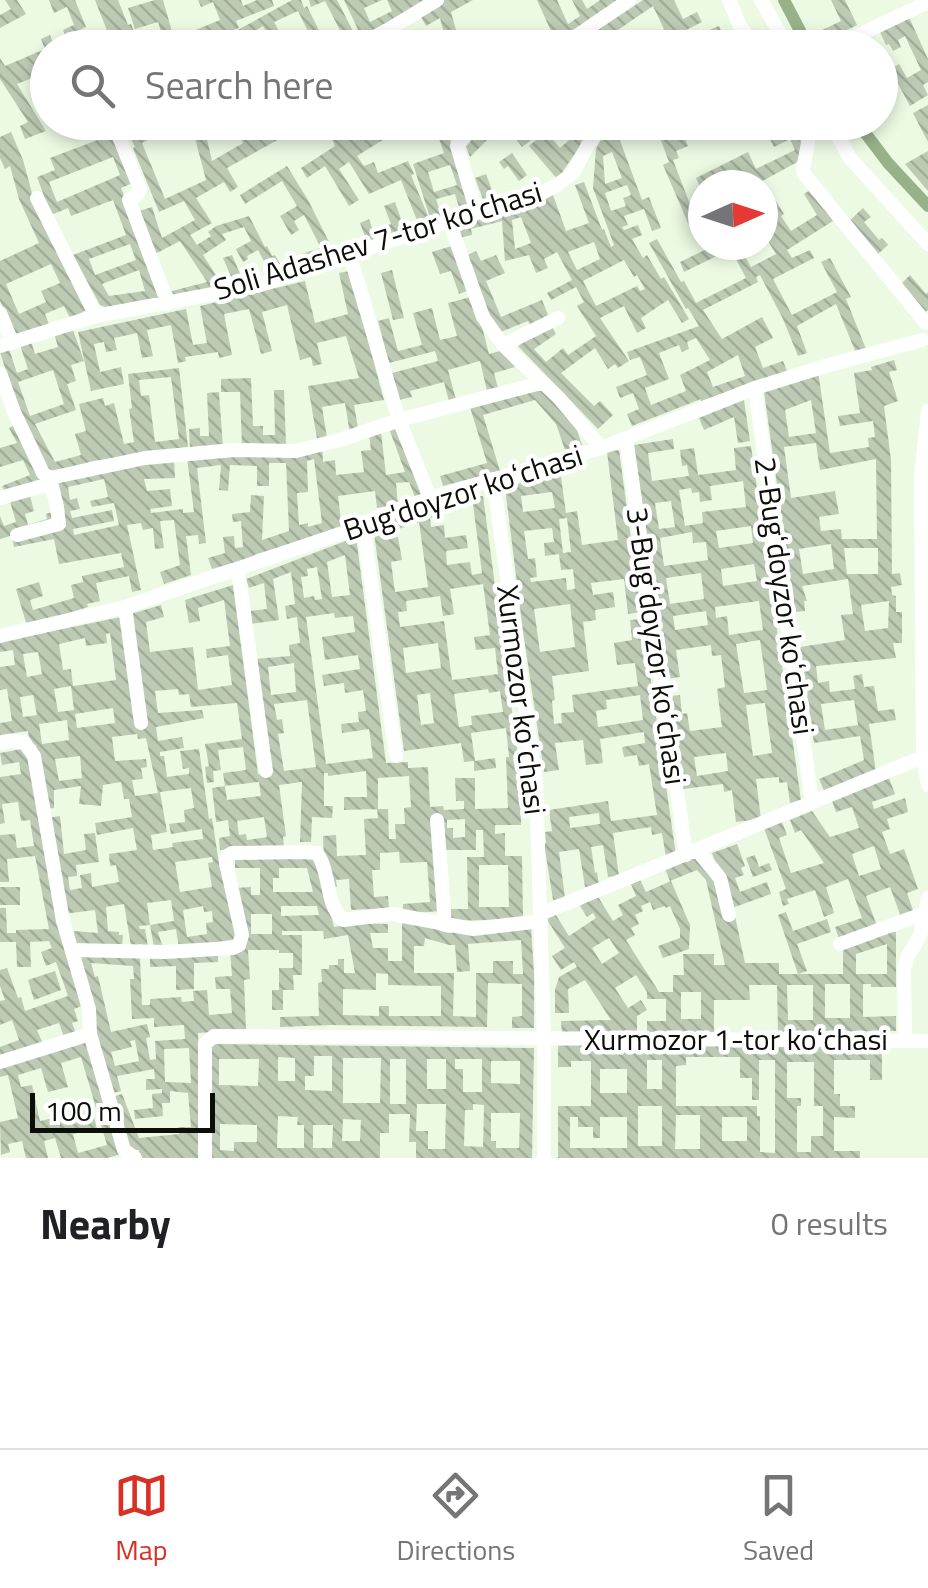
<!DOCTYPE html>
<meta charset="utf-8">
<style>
body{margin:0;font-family:"Titillium Web",sans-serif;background:#f2f2f2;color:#202124}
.compass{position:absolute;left:688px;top:170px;width:90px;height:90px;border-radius:50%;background:#fff;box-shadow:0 5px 15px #0003;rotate:87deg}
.scale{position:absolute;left:30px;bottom:25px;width:185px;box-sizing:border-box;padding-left:10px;border:5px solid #0b0f08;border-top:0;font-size:28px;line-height:35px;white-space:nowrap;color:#0b0f08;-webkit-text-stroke:8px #fff;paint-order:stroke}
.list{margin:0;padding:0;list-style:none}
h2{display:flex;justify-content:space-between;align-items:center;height:130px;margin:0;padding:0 40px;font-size:42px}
h2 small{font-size:32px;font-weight:400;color:#757577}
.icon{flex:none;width:55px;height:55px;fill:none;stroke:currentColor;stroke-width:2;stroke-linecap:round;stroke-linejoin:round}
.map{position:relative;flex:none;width:928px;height:1158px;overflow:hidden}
.search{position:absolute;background:#fff;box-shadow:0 5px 15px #0003;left:30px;right:30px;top:30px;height:110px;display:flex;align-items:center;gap:25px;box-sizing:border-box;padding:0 35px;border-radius:55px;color:#757577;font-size:38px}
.sheet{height:290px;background:#fff}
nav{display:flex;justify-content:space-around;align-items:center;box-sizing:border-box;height:140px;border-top:2px solid #e0e0e0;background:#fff;font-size:28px;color:#757577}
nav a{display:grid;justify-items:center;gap:5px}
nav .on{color:#d93025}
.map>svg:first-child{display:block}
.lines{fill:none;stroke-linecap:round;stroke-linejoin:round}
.canal{stroke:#98b189;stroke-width:12}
.building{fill:url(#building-back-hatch);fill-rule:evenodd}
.street{stroke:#fff;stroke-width:14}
.labels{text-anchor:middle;stroke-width:9;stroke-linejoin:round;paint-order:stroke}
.street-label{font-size:30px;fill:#0b0f08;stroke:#fff}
</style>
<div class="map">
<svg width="928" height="1158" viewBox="0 0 928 1158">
<defs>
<pattern id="building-back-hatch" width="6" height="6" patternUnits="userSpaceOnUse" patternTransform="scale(2.5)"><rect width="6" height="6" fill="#bdcbb5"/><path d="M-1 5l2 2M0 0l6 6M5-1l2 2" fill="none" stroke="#a1ad9a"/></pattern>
</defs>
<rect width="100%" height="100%" fill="#ecfae3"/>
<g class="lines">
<path class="canal" d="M784 0 809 48
M857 122 888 163 928 206"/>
</g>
<path class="building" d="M5 0H17L26 14 0 28V15L11 9Z
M49 0H75L86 27 77 31 84 48H70L63 30 74 25 67 7 54 13Z
M95 0H118L128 25 131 24 135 34 102 48H86L85 43 108 33Z
M155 0H163L175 42 158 48 125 47 162 35 158 22 135 29 128 8Z
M198 0H241L243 6 257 0H272L274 6 236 21 239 28 185 48 181 36 220 20 213 2 201 7Z
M292 0H301L304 8 307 6 327 47 316 48 298 11 274 22 288 48H276L263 26 243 38 248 48H197L212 40 215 46 228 38 227 36Z
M309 0H337L356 37 346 42 325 1 311 7Z
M344 0H382L364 8 370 22 392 11 387 0H430L361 36Z
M443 0H473L451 12 461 48H448L440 18 426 26 419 13Z
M537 0H557L568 24 580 16 572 0H582L587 9 600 0H620L564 39 563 37 551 48H534L551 31Z
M643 0H674L683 19 697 12 702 22 678 34 686 48H673L668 39 654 48H632L664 29 653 6 612 34 621 48H596L589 36Z
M831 0H845L857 25 819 44 814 34 841 21Z
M908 15 928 59V82L923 85 928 95 910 106 895 78 880 87V76L899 64 907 78 921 70 905 36 898 40 901 47 893 51 889 44 886 45 879 30Z
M719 26 728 48H708L702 33Z
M505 32 512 48H501L499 44 492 48H472Z
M50 35 55 48H48V72L17 84 46 131 25 139 20 126 28 122 0 79V58L5 66 45 49 41 39Z
M928 105V142L913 113Z
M103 122H112L135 182 121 188 147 255 160 299 105 307 100 305 73 255 126 235 113 200 71 216 68 208 51 215 37 177 55 170 50 158 108 136ZM113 157 120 175 57 202 49 182ZM130 244 136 260 95 275 89 259ZM139 270 145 291 109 296 102 284Z
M122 122H136L140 131 155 122H195L178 131 175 125 142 143 165 199 206 180 195 138 206 135 212 161 243 143 236 130 246 124 253 138 279 122H310L227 168 238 187 230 192 224 182 196 198 212 223 190 235 197 245 211 236 208 232 216 226 249 216 265 247 267 246 272 256 275 255 283 269 271 275 258 250 247 256 248 259 243 262 236 249 251 241 244 227 222 234 226 240 203 255 224 288 175 300 172 291 207 282 180 241 155 254 139 211 152 207 162 238 195 220 184 201 159 212 133 148 135 147Z
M325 122H336L343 139 369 122 377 134 385 130 389 136 357 156 364 166 374 162 378 173 408 161 414 174 411 175 431 223 420 228 401 180 369 194 349 162 339 169 359 200 349 206 325 166 307 178 301 168 335 146Z
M433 122H444L473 211 461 214 455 194 436 199 443 220 432 224 413 164 444 153ZM450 165 457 185 434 192 428 172Z
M483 122H516L530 141 522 147 504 123 470 157 464 141Z
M522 122H545L541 126 560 148 577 133 570 122H602L594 126 563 171 565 174 558 180 529 146 536 140Z
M654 122H678L688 146 676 151 679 158 673 160 696 220 688 223 663 165 669 162Z
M708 122H756L760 130 752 134 748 127 731 136 729 131 717 138Z
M796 125 804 140 801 160 755 185H734L729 175 709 185H703V193L696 178 748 152 756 169 795 150 790 139 774 147 770 139Z
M615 127 642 200 649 197 661 228 652 231 644 209 624 216 628 225 622 227 624 230 638 225 642 235 632 239 643 258 647 255 661 279 664 277 689 319 682 323 668 300 641 318 646 328 637 333 624 306 600 318 629 361 618 368 615 364 608 369 595 348 561 373 594 406 600 401 613 415 598 429 518 346 550 324 556 334 534 349 546 362 563 348 568 355 596 336 577 306 584 302 576 287 551 300 547 293 572 280 557 252 544 259 548 268 536 273 529 255 505 261 502 221 471 229 472 235 459 238 456 225 509 211 553 195 566 231 589 223 575 185 584 182 602 230 604 229 611 247 614 245 593 188 596 149 606 130ZM612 152 622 178 605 184 603 156ZM627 185 631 195 623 198 626 206 611 211 605 193ZM521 217 531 243 515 249 512 220ZM594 242 600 259 577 270 568 252ZM624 260 634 277 637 275 645 289 640 291 637 286 596 306 583 281Z
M11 132 23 160 32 193 45 223 91 308 70 318 64 306 45 314 49 324 18 338 0 301V261L39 243 19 199 10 166 5 169 0 158V137ZM51 264 60 283 41 291 46 302 19 314 6 284Z
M928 151V191L905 164Z
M512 153 527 175 519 181 508 166 504 169 499 162Z
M287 166 308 200 336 256 303 264 301 254 321 248 304 215 294 221 299 230 291 235 280 216 297 206 282 181 245 204 240 195Z
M486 174 495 198 484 202 475 178Z
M768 188 784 214 781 216 791 231 817 215 804 194 813 188 833 221 787 250 792 258 810 250 814 258 773 279 792 315 837 292 821 262 830 258 851 297 846 299 866 349 856 353 836 304 797 326 807 353 798 356 783 319 760 275 756 277 758 282 703 310 722 339 762 317 773 338 755 347 763 368 783 361 787 371 701 401V399L632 426 627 414 639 409 633 393 620 398 616 387 647 375 640 357 630 360 627 352 699 326 688 308 686 309 649 243 657 239 681 282 684 281 696 303 746 278 730 248 735 245H756L743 253 751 267 776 254 766 238 763 240V214L769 210 765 203 763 204V191ZM696 338 710 360 680 375 686 391 651 405 645 388 669 379 659 353 679 345 682 352 689 349 687 342ZM738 355 745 376 713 387 707 372Z
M395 202 406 233 369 247 360 223 369 219 373 231 391 224 384 206Z
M863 208 871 217 864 222 879 240 882 238 888 245 878 254 848 222Z
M455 245 470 290 459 294 451 271 440 274 432 252Z
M715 245H727L729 250 684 272 680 262Z
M476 251 481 261 496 255 505 273 486 281 501 317 542 300 549 317 530 325 528 321 498 333 463 257Z
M232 255 244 283 235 286 223 258Z
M392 270 404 318 393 320 381 273Z
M349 271 384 400 354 405 359 433 350 434 345 403 322 407 327 438 317 439 308 386 359 378 346 336 317 343 322 364 313 366 311 357 300 360 287 305 262 312 272 351 261 354 249 309 224 314 232 355 219 358 218 352 185 357 186 361 178 363 171 325 147 330 153 356 142 358 137 333 114 338 117 350 106 352 104 342 94 344 100 372 121 367 124 384 91 391 78 332 186 309 193 345 207 343 200 306 305 281 315 323 348 314 339 273Z
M910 275 926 294 928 292V310L925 312 901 284Z
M474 296 489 354 500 351 515 367 494 373 498 388 487 391 480 361 448 370 456 400 449 402 444 382 410 391 412 397 399 400 392 373 438 361 435 351 389 363 378 321 389 318 398 351 422 345 413 313 432 308 440 340 457 336 448 303Z
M72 327 84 361 71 365 76 381 67 384 76 410 35 424 55 462 81 455 75 434 86 431 79 404 103 398 105 406 114 403 124 444 134 442 129 409 132 408 128 374 179 368 188 447 93 461 47 473 24 428 0 352 9 349 17 373 28 369 20 345 31 341 35 354 58 347 54 333ZM53 370 64 404 30 416 18 382ZM171 377 179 439 155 442 149 395 141 396 139 380Z
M894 360 897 370 889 372 898 401 884 406 891 460 892 574 900 573 902 585 891 587 892 595 896 596V612H902V643H893L896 658 816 666 818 683 829 681 830 692 855 689 853 676 862 674 864 687 874 686 878 711 894 709 896 720 869 724 876 772 825 793 819 779 864 760 860 736 814 743 800 647 845 640 841 615 853 614 848 579 802 586 807 601H804L805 611 795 612 764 392 818 371 830 453 869 447 868 438 875 437 873 421 840 426 838 416 860 413 854 373 872 370 871 367ZM811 400 816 433 789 437 785 410ZM816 443 820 470 876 459 877 539H842L841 529 821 531 819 517 839 514 835 491 791 498 784 447ZM831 544 834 569 803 574 799 549ZM844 548H878V574H847ZM889 601 888 628 865 631 861 605ZM854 700 858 725 825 730 821 704Z
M251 378 253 426H263V435H275L274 390H284L286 446 242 448 240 392H221V379Z
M540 386 573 418 582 445 565 450 556 424 535 400 483 415 500 471 443 486 440 476 487 463 470 407Z
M219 392 223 448 190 450 189 429 200 428V436H209L207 393Z
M744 400 750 441 738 443 734 417 704 430 699 418Z
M17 424 44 480 6 495 2 486 30 475 23 460 0 467V448L17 443 9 428Z
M398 428 423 494 415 497 409 482 396 483 398 505 377 508 375 491 338 496 342 529 332 530 254 555 255 560 236 562 212 569 208 558 225 553 223 537 234 536 235 548 243 547 241 521 233 522 232 514 250 512 251 495 264 496 262 540 289 531 286 463H269V486H257V466L230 465 228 491 219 490 221 465 197 468 206 543 199 544 198 535 186 536 191 575 164 584 160 572 180 565 174 520 160 521 164 548 155 549 153 528 143 530 141 523 127 525 141 590 132 592 129 576 96 583 100 601 87 604 88 607 27 626 16 589 39 582 43 596 30 600 33 610 74 598 71 585 83 582 82 576 124 567 121 553 59 564 54 539 14 547 12 537 66 526 56 478 174 458 175 478 144 479 147 491 170 489 172 506 150 509 151 513 183 509V513L194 512 187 458 322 446 323 462 335 460 336 475 364 472 361 451 371 450 369 434 381 432 386 475 405 472 390 431ZM314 459 322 523 308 527V523L299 525 297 493 308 492 307 461ZM104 479 108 497 90 501 92 507 114 503 119 525 74 535 73 529 114 521 112 510 72 518 70 511 80 509 77 498 70 500 68 487Z
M673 439 674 449 648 453 652 481 689 476 687 465 682 466 680 450 694 448 698 475 736 470 734 448 751 446 801 800 790 803 787 782 779 783V777L756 779 761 819 736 822 732 790 724 792 723 784 683 789 671 696 680 695 682 714 687 713 690 731 722 727 717 689 725 687 721 655 712 656 711 645 676 650 680 677 667 679 634 445ZM743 481 746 507 702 512 703 523 685 526 679 490 691 488 692 493 699 492 700 502 712 500 710 486ZM671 501 675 527 659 529 655 503ZM751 526 753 543 719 548 716 531ZM692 532 693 543 706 542 708 560 664 566 660 538ZM754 564 757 581 723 586 721 569ZM701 573 704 599 670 604 666 578ZM759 601 763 630 729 635 727 616 716 618 715 607ZM706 611 708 625 675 630 673 616ZM760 640 767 690 744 693 736 644ZM765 703 772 753 753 756 746 705ZM726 753 728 771 697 776 694 757Z
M619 450 641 612 628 614 624 579 591 583 593 595 613 592 615 607 595 610 596 620 583 622 589 671 552 676 555 700 552 701 554 724 562 723 561 713 574 712 572 695 638 686 635 663 617 665 614 643 632 640 630 620 642 619 676 855 666 857 662 833 652 835 651 827 613 833 619 876 608 877 603 845 591 847 595 873 597 872 599 885 585 887 579 849 559 852 565 898 553 900 544 843H546L545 832 552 831 549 810 608 801 611 821 657 815 649 764 639 766 637 755 624 757 622 747 645 743 644 732 600 739 603 763 586 765 583 740 555 743 559 770 544 772 523 631 505 488 560 470 566 513 577 511 582 545 618 540 607 452ZM552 492 555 508 523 512 521 496ZM567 518 571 552 563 553 559 519ZM552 528 554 542 544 543 545 556 559 554 561 570 573 569 575 589 567 590 566 578 531 582 530 578 537 577 535 558 528 559 524 531ZM570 604 575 647 540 652 534 609ZM640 695 643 720 598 727 596 711 607 709 606 700ZM599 813 600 824 570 828 569 817Z
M29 492 34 511 25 514 28 525 47 519 46 514 52 512 55 523 0 539V516L4 526 16 522 9 498Z
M483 496 518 756 521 755 523 767H520L521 825H495V834L505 833V856H522L523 919 451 921V909H468L467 857H484L483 830H476V850H440L438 816H431L440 911 403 914V904L430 902 427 862 400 863 399 852 380 853V870H372L374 897 388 896 389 908 351 910 349 879 336 880 337 887H331L324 861 323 836 336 835 337 856 366 855 364 819 378 818 377 809H388L389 839H396L395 824H405L404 808 411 807 409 776 378 778V809L344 810V797H367L366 771 328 776V773H324V806H333L332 818 312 817 311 842H300L302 782 279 785 286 836 283 837 284 846 220 850 219 838 230 836 228 820 216 822 212 788 225 786 227 800 261 796 259 782 225 786 223 773 246 770 243 747 218 750 221 770 213 771 214 782 207 783 205 767 209 766 205 744 242 739 237 703 191 707 189 694 179 695 178 689 155 691 158 713 202 710 204 718 156 727 158 741 182 737 184 748 160 752V756H164L167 777 189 774V768L183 769 180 751 199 749 209 819 212 818 220 870H225L237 939 179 948 176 929 158 932 162 945 154 947 150 925 174 921 171 900 147 903 150 925 139 926 140 929H145L148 947 143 948 142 944 131 946 124 904 106 907 108 931 119 932V935H123L122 947 73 943 74 931 98 933 95 910 63 914 47 818 60 816 64 854 86 850 84 834 95 833 99 862 76 865 77 876 68 877 70 890 82 888 80 875 91 873 92 887 119 882 116 865 110 866 109 854 137 850 133 828 97 835 95 823 132 817 129 799H124L121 782 103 785 101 806 79 804 81 786 54 790V808L45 809 36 745H30L28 731 0 735V723L12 721 7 689 0 690V667L15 665 13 650 0 652V642L121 617 161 605 164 617 146 622 150 652 193 647 198 690 232 685 228 655 207 658 206 649 230 646 224 600 198 608 200 621 189 623 185 600 233 585 258 774 271 773 255 659 290 656 289 645 300 643 297 617 287 619 285 606 295 604 291 572 273 579 279 620 251 624 249 611 267 609 264 583 249 588 246 579 356 537 386 763 408 762V768L428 767 430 807 443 806 444 810 464 809V801H456L455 778H475V809L508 808 506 757H509L506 728 471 733 475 761 495 758 496 768 474 771V761L464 762 461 743 404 751 373 526 449 499 453 510 430 518 431 527 444 525 445 538 466 535 468 548 446 551 447 565 470 562 472 575 482 573 472 497ZM419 522 428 587 395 592 391 562 402 560 398 537 388 539 387 533ZM345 555 350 595 332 597 327 562ZM317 567 322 599 315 600 314 596 304 598 301 577 308 576 307 569ZM483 584 490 635 474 637 476 650 495 648 498 674 452 680 444 621 400 627 398 612 407 611 406 601 440 596 443 616 454 614 450 589ZM334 613 335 618 353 616 355 632 322 637 325 660 358 655 360 669 322 675 324 686 344 683 345 693 363 690 366 711 358 712 359 722 341 724 342 733 369 729 373 758 326 764 306 617ZM110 633 116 680 73 686 71 669 63 670 59 644 85 638 86 646 107 643 106 634ZM438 643 441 668 406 673 403 648ZM38 652 42 674 27 677 23 654ZM294 663 296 692 271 695 268 667ZM71 686 74 710 58 712 54 689ZM488 689 489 693 500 691 503 712 471 716 472 725 459 727 454 694ZM430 693 434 723 421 725 417 695ZM33 695 37 715 23 717 20 697ZM307 700 316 767 284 771 278 734 284 733 282 719 277 720 274 704ZM113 708 115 723 77 728 75 714ZM67 720 69 740 42 744 39 724ZM137 734 138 739 146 738 158 793 135 796 132 780 143 779 141 768 147 767 146 759 115 761 112 737ZM80 756 82 778 59 781 55 759ZM191 788 194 808 184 810 185 822 169 824 171 834 202 829 203 839 172 843 173 847 153 850 151 835 167 832 160 792ZM264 817 267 837 247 840 246 834 239 835 237 821ZM465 819V837L453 838V828H447V820ZM212 857 213 862 208 863 212 887 180 892 175 862ZM479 865H508L509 907H479ZM203 906 204 912 212 911 213 922 206 923 207 934 187 937 183 910Z
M28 748 65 941H62L84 1005 74 1009 78 1021 72 1023 76 1033 64 1037 59 1023 37 1030 43 1044 0 1060V1047L19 1040 12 1020 0 1025V1001L5 1000 0 986V970L7 968 18 998 21 997 25 1011 68 996 56 962 46 966 41 952 52 948 49 941 30 942 31 967H17L16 942H0V908H6L7 933H16V930L49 929 35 856 7 859 9 882H0V835L15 834 17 848 34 846 30 820 21 821 18 802 2 804 5 823 0 824V777L21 774 19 762 2 765 0 753Z
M889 778 895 794 872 802 874 809 905 798 908 812 887 819 890 829 882 832 890 854 904 849 918 889 907 893 914 913 901 917 890 887 866 896 877 926 839 939 835 927 862 918 848 879 826 887 834 913 824 917 815 890 787 899 789 904 783 906 779 892 786 889 764 828 782 822 787 835 779 838 791 873 824 863 801 830 795 833 790 820 812 811 830 837 859 828 852 807 836 812 831 798ZM874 846 881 869 859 876 852 854Z
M737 844 745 866 741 868 744 875 735 878 740 892 767 882 771 894 732 908 712 853Z
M755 855 759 867 769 863 772 870 753 877 746 858Z
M235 856H316L334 927 358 923 388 924V933H370L373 948H388V961H402V923H414L448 933 531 927 534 974V1028H512V1017L522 1016V984L488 983 487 1027 332 1025 280 1027V1017L319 1016 318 983 322 982 321 969H329V965H338V959H344V973H355L348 935 324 939 323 931H282V935H302V975H293L294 990H283V1010H272V990H279V968H293V953H279V950H248L250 979 244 980 246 1030 198 1033 202 1158H140L139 1150H132L126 1144 112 1097 122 1094 139 1138 179 1134 178 1127H191L188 1093 170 1091V1103H162L163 1116 135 1119 134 1110 153 1108 152 1094 162 1093V1089L146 1090V1079H155L154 1069 117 1076 121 1091 110 1094 78 955 140 958 142 1005H150V999L181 997 182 1002 194 1001 193 991 207 990 209 1015 232 1013 230 989H216L215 977 232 976 230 950H245V932L235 888 251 887V895H260V868H235ZM279 868H307L313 892H273V878H279ZM281 906H317L319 915 281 916ZM251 914H272V934H251ZM425 938 449 945H455L457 972 470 971 468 944 521 940 523 974H513V961H493V973H476V1017L453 1016 454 973H414V946H424ZM91 963 133 966 134 979H130L132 1019 154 1018V1027L184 1025 185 1039 155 1041 156 1059 150 1060 146 1038 150 1037 147 1024 111 1032 98 976 95 977ZM376 973 388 974V985L441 986V1016H389V1006H379V1016L343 1015V989L376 990ZM135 1040 139 1061 115 1066 111 1052 132 1047 130 1041ZM189 1048 191 1083 165 1082 164 1049Z
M697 856 718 878 735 916 745 963H779V974H798L778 915 786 912 793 931 827 919 831 932 797 944 807 971 798 974H843V946L886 932H896V987H871V984H863V1017L896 1016V1031L778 1032 777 985H749L750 1000H714V1032L647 1033V1021H666V999H647V992L636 975 615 988 628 1008 641 1000 647 1010 637 1016V1033L562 1034 561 1021 611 1020 585 980 568 989 569 1013H555V990L559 977 577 967 574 962 561 970 552 956 565 948 546 918 554 912 569 936 596 918 593 913 587 917 580 906 597 895 613 921 623 915 618 905 636 896 631 884 640 880 646 892 671 881 690 925 689 949 663 958 658 946 680 938V929L670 906 666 908 665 906 653 910 650 902 641 906 643 911 635 915 639 924 631 928 635 935 626 940 659 992H673V975H684L683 954H714V965H725L706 880 697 870 670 881 665 869ZM609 938 619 953 602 964 592 948ZM887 944V974H856V954ZM825 984H850V1018H825ZM787 985H813V1020H788ZM681 992H701V1019H681Z
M0 887H20V905H0Z
M218 953V962L194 963V989L176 990V966L150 967V954Z
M55 971 61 990 34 1000 28 980Z
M88 1040 122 1154 107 1158H61L55 1138 44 1141 48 1158H26L22 1141 8 1144 10 1152 1 1155 0 1122 18 1118 8 1075 0 1077V1067ZM81 1057 107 1145 78 1153 73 1134 97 1129 92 1109 40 1121 32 1085 21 1087 18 1075 41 1068 48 1092 68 1087 61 1063Z
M209 1044 534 1048 532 1158H416V1142H409L410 1114H389V1133H380V1158H208ZM314 1056H332V1091L305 1090V1076H314ZM278 1057 295 1058V1081H278ZM343 1058H381L380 1103H343ZM219 1059H259L258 1086 219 1085ZM390 1059H406V1104H390ZM427 1059H446V1089H427ZM455 1059H482V1092H463V1069H455ZM491 1061H520V1084L491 1083ZM417 1104H446L445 1149H428V1131H416ZM473 1104 484 1105 483 1147 464 1146 465 1110H473ZM491 1113H520L519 1148H496V1141H491ZM278 1116 298 1117 297 1125H304V1148H277ZM343 1119 361 1120 360 1141H342ZM220 1124 257 1125V1142H234V1151L220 1150ZM313 1125H333L332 1148H313Z
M558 1045 882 1046V1080H870V1060H834V1094H840V1106H855V1118L834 1117V1151H860V1158H558V1106H591V1061H571V1067H558ZM686 1057H740V1078H752V1100H759V1060H775V1153L760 1152V1116H757V1106H676V1066L686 1065ZM647 1060H662V1089H647ZM787 1062H814V1106H823V1136H811V1152H797V1106H801V1098H787ZM600 1069H627V1093H600ZM638 1106H662V1146H638ZM676 1115H700V1149H675ZM570 1117H578V1127H593V1138H600V1117H627V1148H570ZM722 1117H747V1141H722Z"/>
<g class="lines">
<path class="street" d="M729 0 740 26 756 48
M761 0 788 48
M834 47 928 2
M358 48 437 0
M559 48 629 0
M113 122 140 189 138 194 129 200 168 304
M805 122 808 143 803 169 804 174 926 323
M830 122 850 158 928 244
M37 198 96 316
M477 213 457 146 478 122
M449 221 483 317 503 345 559 398 601 448
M350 256 399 420 430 498
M0 313 12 342
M503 345 558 318
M0 346 96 316 260 285 449 221 538 195 557 185 573 173 590 141 600 129 613 122
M0 373 14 412 43 473 50 478 145 458 234 450 296 451 343 439 399 420 541 383
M755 388 812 803
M626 438 686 855
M493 479 536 783 544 1039V1158
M0 498 46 485 50 478 57 507 59 524 17 535
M363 526 396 756
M238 570 266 771
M125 607 141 723
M0 636 125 607 363 526 376 517 430 498 601 448 755 388 829 365 922 340
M0 743 11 741 24 742 34 756 63 921 89 1009 90 1034 0 1062
M927 756 923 757 928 785
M437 820 445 925
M697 850 720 878 729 915
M540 914 923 757 921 476 928 411
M840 944 925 913
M72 950 165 952 233 948 239 945 242 935 226 863 227 856 232 853 302 852 317 853C331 873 325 904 343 920L392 914 473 929 541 921
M90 1034 124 1150 135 1158
M905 1040 904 969 908 956 920 936 928 898
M205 1158V1044L214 1036 928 1041"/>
</g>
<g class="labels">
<g class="street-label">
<text transform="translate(378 241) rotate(-17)" y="10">Soli Adashev 7-tor koʻchasi</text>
<text transform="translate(463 493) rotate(-18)" y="10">Bug'doyzor koʻchasi</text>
<text transform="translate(784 596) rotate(82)" y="10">2-Bugʻdoyzor koʻchasi</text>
<text transform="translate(656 646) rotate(82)" y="10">3-Bugʻdoyzor koʻchasi</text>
<text transform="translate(521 700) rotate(83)" y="10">Xurmozor koʻchasi</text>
<text x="736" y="1050">Xurmozor 1-tor koʻchasi</text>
</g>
</g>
</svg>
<svg class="compass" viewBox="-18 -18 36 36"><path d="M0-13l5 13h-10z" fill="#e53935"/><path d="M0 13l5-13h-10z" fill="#757577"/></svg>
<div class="scale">100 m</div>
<div class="search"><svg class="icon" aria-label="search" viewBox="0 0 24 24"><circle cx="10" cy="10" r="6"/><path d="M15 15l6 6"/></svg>Search here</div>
</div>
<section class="sheet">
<h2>Nearby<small>0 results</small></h2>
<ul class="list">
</ul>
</section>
<nav>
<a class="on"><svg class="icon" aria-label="map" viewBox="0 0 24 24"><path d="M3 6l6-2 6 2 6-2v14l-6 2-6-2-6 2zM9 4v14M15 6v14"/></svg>Map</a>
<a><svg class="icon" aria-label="directions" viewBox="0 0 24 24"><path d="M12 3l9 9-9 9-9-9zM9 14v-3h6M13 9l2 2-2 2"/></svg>Directions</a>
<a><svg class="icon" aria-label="saved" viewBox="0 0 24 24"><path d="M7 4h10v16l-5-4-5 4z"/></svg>Saved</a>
</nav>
